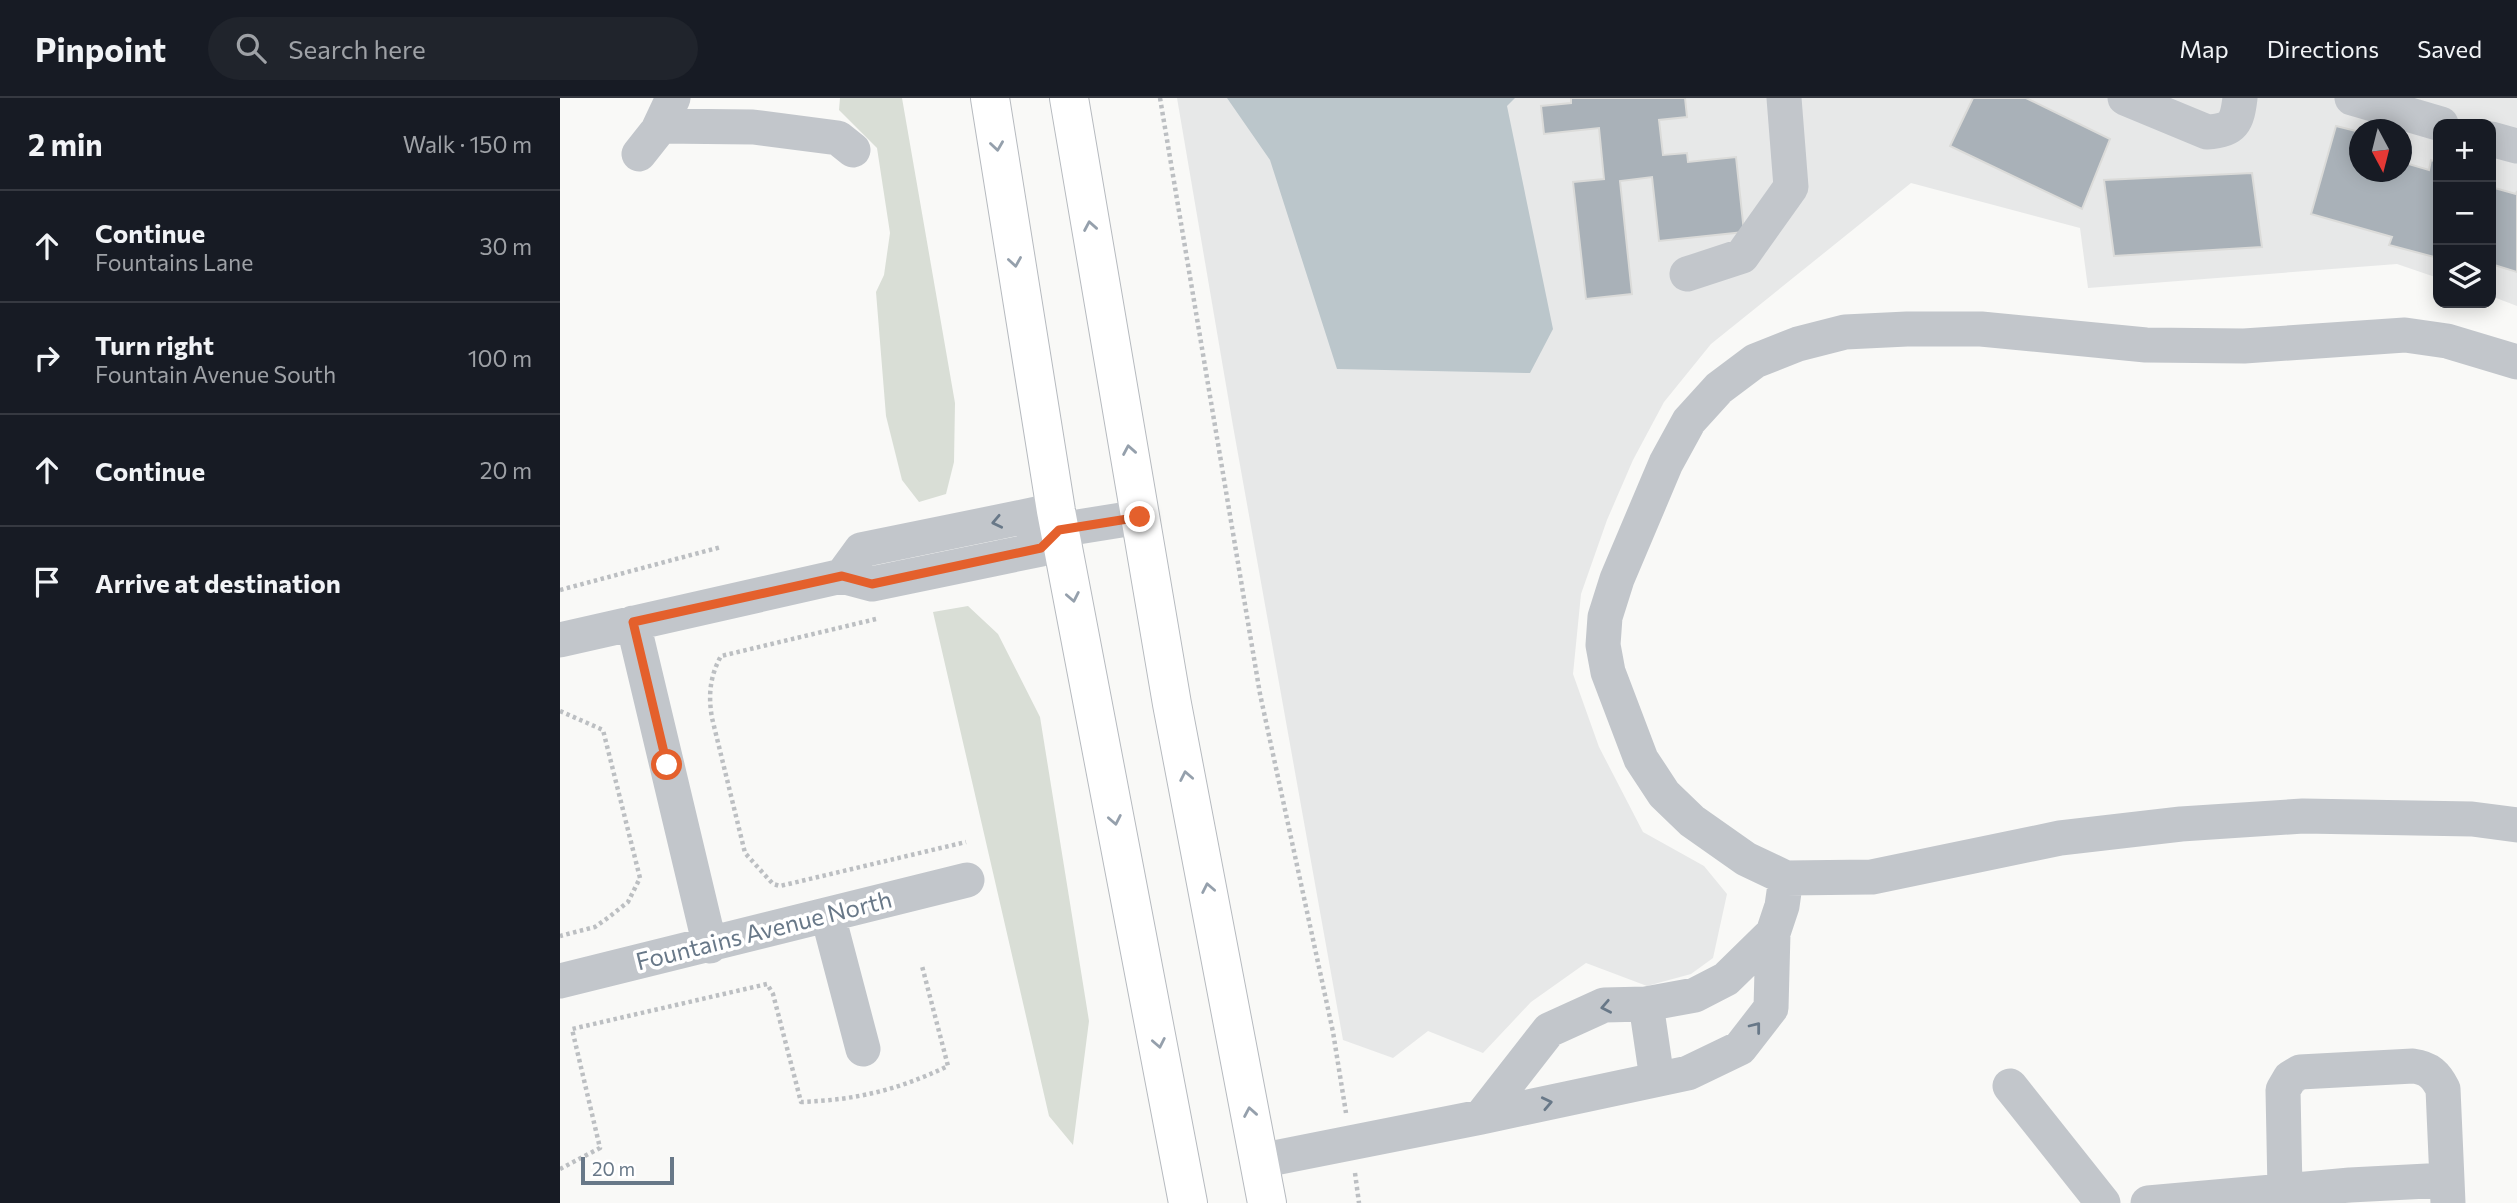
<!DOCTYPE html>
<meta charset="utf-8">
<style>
body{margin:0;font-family:Commissioner,sans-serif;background:#20242c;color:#f1f3f6}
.controls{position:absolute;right:21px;top:21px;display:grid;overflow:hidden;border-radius:14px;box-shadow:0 4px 18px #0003}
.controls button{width:63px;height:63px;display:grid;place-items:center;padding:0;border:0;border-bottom:2px solid #363941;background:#171b24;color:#f1f3f6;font:35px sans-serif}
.compass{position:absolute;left:1789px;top:21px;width:63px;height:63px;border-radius:50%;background:#171b24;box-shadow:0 4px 18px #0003;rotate:173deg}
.scale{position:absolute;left:21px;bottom:18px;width:93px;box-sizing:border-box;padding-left:7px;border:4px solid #687888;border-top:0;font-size:19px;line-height:24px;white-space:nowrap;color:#687888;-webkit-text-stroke:5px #fff;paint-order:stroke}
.stop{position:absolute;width:21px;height:21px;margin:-16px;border:5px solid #e4602c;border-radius:50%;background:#fff}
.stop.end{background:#e4602c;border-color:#fff;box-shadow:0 2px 7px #0008}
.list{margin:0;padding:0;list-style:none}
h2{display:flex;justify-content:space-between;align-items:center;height:91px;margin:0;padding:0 28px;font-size:30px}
h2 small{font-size:23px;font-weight:400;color:#9ea1a6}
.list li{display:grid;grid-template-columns:46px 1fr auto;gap:21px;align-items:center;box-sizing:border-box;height:112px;padding:0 28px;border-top:2px solid #363941}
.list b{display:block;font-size:26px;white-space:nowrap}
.list p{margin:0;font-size:23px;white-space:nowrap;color:#9ea1a6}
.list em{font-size:23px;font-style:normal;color:#9ea1a6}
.icon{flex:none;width:38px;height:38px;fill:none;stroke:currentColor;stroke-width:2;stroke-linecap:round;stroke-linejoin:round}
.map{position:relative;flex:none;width:1957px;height:1105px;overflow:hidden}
header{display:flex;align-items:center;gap:42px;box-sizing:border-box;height:98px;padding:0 35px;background:#171b24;border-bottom:2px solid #363941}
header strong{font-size:33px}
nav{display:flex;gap:38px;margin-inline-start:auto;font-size:24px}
.search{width:490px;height:63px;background:#20242c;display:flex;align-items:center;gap:18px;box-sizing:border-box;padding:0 24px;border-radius:38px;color:#9ea1a6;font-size:26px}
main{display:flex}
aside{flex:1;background:#171b24}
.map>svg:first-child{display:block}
.built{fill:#e7e8e8;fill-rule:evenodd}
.green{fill:#d9ded6}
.water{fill:#bbc6cb}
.building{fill:#a9b1b8;stroke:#dbdbd9;stroke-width:2}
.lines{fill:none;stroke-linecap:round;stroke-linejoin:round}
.major-casing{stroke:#b6babf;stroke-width:40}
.path{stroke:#bcbfc2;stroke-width:4.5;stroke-dasharray:3.5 3.5;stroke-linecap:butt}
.minor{stroke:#c2c6cb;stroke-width:35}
.major{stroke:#fff;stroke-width:38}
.oneway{stroke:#95a0ac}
.oneway2{stroke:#687888}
.route{stroke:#e4602c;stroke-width:9}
.labels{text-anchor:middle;stroke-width:7;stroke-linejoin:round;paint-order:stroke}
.street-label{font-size:24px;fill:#687888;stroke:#fff}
</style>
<header>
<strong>Pinpoint</strong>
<div class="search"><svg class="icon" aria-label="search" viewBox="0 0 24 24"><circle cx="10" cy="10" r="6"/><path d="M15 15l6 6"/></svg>Search here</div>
<nav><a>Map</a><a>Directions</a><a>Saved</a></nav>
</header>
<main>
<aside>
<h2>2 min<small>Walk · 150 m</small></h2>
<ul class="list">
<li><svg class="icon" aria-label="ahead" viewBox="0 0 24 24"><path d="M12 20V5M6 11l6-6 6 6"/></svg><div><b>Continue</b><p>Fountains Lane</p></div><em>30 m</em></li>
<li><svg class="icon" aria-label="right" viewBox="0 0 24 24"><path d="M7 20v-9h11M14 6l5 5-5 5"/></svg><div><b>Turn right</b><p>Fountain Avenue South</p></div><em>100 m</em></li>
<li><svg class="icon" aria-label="ahead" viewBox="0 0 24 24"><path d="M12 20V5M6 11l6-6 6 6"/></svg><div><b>Continue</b></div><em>20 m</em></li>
<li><svg class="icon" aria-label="arrive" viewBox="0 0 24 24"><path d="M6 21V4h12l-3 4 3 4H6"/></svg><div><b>Arrive at destination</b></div></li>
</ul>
</aside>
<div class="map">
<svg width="1957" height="1105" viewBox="0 0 1957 1105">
<rect width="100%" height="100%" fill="#f9f9f7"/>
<path class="built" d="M617 0H1957V208L1931 198V26H1878V180L1837 166 1528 190 1520 130 1351 85 1151 246 1104 304 1073 362 1047 422 1021 496 1013 576 1039 649 1083 734 1144 768 1167 796 1153 860 1131 876 1087 888 1026 865 971 904 923 955 868 933 833 960 783 942 673 328ZM1800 32H1842V74H1800Z"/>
<path class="green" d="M280 0H342L395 305 394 364 386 396 359 404 342 382 326 318 316 194 324 177 330 135 317 50 279 12Z
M408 508 438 536 480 619 529 923 513 1047 489 1018 373 514Z"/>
<path class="water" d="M667 0H955L947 8 993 231 970 275 777 271 710 62Z"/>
<path class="building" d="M1011 0H1125L1127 19 1099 22 1103 57 1127 55 1128 64 1176 59 1184 134 1099 143 1092 79 1060 83 1072 196 1026 201 1013 84 1044 81 1039 30 984 36 981 8 1011 5Z
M1413 0H1466L1550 41 1522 111 1390 48Z
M1776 28 1800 34V74H1842V64L1869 72 1871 62 1878 64V160L1829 147 1832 139 1751 116Z
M1692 75 1702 149 1554 158 1544 82Z
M1931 89 1956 96 1957 93V174L1931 166Z"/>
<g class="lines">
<g class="major-casing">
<path id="major" d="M430 0 496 413 628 1105
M509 0 612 606 707 1105"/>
</g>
<path class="path" d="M600 0 700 596 773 934 786 1015
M0 492 161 449
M316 521 161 558C150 578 148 597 152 620L185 755 213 786 220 788 406 744
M0 613 43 632 80 780 68 804 49 819 35 829 0 838
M0 1071 40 1050 12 931 207 886 213 896 241 1004C296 1002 338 992 388 968L362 868
M795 1075 799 1105"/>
<path class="minor" d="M1565 0 1647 34C1674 33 1677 24 1680 0
M1792 0 1881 26
M100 28 193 29 278 40 293 52
M1931 41 1957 48
M79 56 98 32 113 0
M1127 176 1182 158 1231 89 1224 0
M499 432 580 419
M282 478 301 452 477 416 499 432
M73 525 150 848
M0 542 282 478 312 486 481 451 499 432
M1226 780 1186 761 1132 723 1104 696 1081 661 1048 574 1043 547 1045 519 1057 481 1106 365 1129 323 1159 290 1195 263 1238 246 1285 234 1347 231H1421L1586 247 1684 248 1845 237 1887 243 1957 264
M268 818 303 951
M0 883 407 782
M1086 906 1097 981
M1450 988 1543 1105
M921 1019 989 932 1044 907 1086 906 1135 897 1166 881 1213 835
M699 1063 921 1019 1128 975 1180 950 1211 910 1213 835 1222 808 1226 780 1312 779 1500 740 1621 726 1743 718 1912 721 1957 727
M1725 1092 1723 992 1730 980 1740 974 1853 968C1869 970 1876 977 1883 991L1888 1105
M1588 1105 1790 1087 1887 1082"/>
<use href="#major" class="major"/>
</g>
<defs><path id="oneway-chevron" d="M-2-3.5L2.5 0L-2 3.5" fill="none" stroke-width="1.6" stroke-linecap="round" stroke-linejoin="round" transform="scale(1.75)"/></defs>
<g class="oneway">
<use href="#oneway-chevron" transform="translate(437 48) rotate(82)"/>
<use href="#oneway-chevron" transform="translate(530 128) rotate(-100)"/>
<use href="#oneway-chevron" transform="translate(455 164) rotate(81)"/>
<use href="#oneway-chevron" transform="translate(569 352) rotate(-100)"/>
<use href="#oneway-chevron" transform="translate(513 499) rotate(79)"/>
<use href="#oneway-chevron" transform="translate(626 678) rotate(-101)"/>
<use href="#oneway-chevron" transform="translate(555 722) rotate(79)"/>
<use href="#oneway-chevron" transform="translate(648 790) rotate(-101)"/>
<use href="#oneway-chevron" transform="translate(599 945) rotate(79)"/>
<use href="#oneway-chevron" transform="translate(690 1014) rotate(-100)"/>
</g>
<g class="oneway2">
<use href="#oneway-chevron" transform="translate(437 424) rotate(168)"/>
<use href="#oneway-chevron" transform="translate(1046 909) rotate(169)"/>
<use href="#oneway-chevron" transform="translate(1196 929) rotate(-52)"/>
<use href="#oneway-chevron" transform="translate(987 1005) rotate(-12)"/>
</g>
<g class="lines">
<path class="route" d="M107 667 73 524 282 478 312 486 481 450 499 432 580 419"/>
</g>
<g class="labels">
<g class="street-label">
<text transform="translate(204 833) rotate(-14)" y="8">Fountains Avenue North</text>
</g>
</g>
</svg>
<div class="controls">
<button>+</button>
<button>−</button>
<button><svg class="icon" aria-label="layers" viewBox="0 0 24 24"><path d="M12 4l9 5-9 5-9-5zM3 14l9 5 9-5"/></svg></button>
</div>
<svg class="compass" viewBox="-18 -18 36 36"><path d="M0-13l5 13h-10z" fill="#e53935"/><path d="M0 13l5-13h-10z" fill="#9ea1a6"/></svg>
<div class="scale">20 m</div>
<div class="stop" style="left:107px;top:667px"></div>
<div class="stop end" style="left:580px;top:419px"></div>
</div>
</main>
